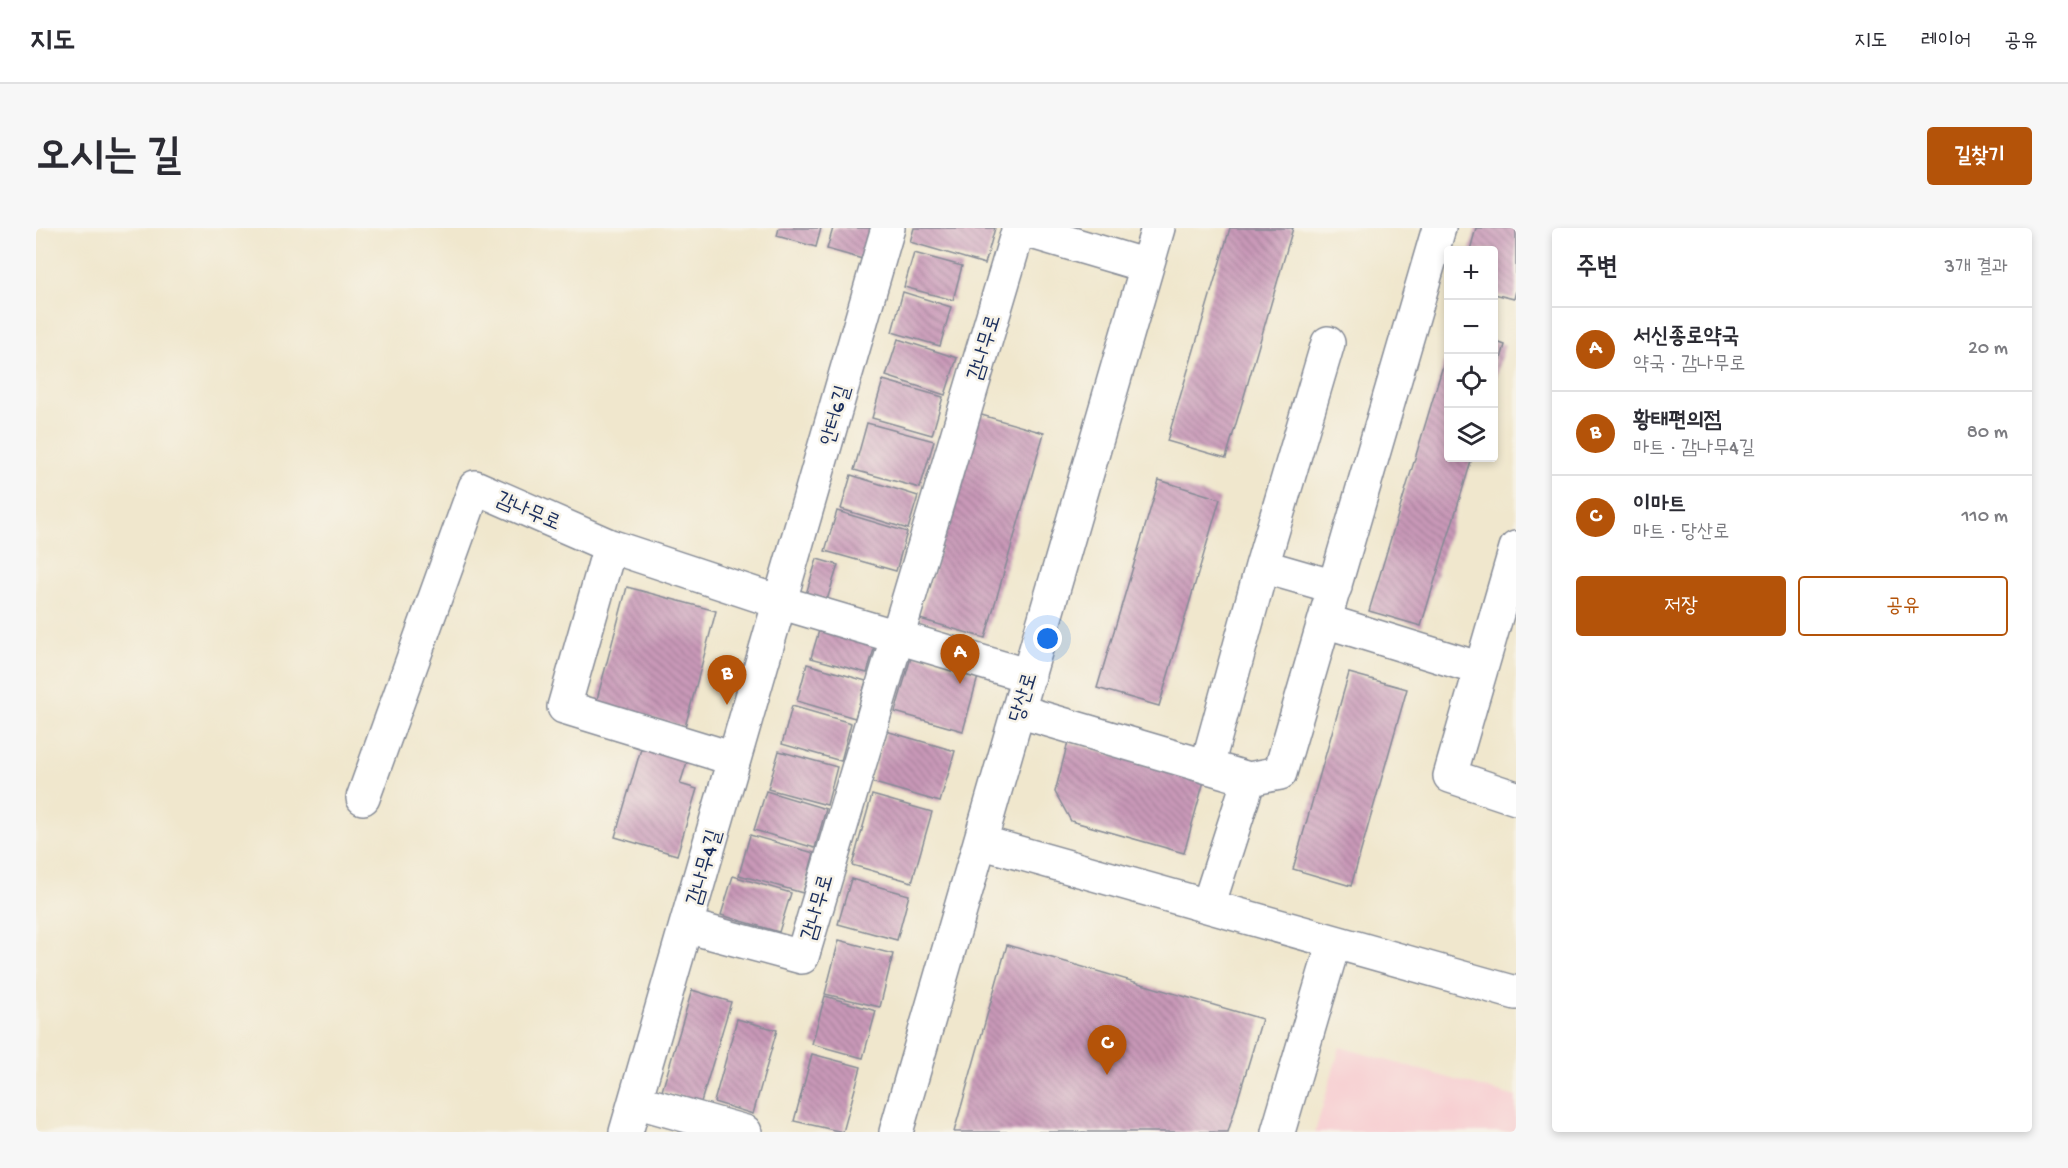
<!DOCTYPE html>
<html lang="ko">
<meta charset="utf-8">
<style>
body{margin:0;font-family:"Gochi Hand","Poor Story",sans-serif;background:#f7f7f7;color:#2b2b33}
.controls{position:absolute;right:18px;top:18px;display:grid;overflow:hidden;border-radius:6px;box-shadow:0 3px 9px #0003}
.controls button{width:54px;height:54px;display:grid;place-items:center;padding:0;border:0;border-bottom:2px solid #e1e1e2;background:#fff;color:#2b2b33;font:30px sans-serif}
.you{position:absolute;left:1012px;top:411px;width:21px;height:21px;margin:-15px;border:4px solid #fff;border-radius:50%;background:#1a73e8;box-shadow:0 0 0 9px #1a73e833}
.badge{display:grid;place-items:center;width:39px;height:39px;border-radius:50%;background:#b45309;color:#fff;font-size:20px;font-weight:700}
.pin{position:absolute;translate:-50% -50px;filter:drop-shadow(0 2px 3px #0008)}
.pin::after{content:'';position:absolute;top:32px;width:21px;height:18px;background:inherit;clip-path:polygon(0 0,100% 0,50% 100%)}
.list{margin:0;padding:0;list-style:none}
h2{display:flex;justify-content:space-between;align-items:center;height:78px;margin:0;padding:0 24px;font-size:26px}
h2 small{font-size:20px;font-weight:400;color:#7c7c81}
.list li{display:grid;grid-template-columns:39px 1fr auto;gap:18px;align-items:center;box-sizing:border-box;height:84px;padding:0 24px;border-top:2px solid #e1e1e2}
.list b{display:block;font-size:22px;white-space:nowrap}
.list p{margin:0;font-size:20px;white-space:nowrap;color:#7c7c81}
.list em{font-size:20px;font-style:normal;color:#7c7c81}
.actions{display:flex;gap:12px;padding:18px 24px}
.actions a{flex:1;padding:14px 0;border:2px solid #b45309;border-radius:6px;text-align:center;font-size:21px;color:#b45309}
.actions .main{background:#b45309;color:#fff}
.icon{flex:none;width:33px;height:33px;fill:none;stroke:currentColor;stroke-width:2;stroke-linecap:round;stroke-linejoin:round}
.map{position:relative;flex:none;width:1480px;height:904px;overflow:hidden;border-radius:6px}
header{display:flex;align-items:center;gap:36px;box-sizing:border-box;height:84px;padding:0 30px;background:#fff;border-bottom:2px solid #e1e1e2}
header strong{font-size:28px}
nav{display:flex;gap:33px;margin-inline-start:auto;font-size:21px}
.intro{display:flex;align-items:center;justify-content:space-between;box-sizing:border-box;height:144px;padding:0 36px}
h1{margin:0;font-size:42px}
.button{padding:15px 27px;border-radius:6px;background:#b45309;color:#fff;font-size:21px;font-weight:700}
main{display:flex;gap:36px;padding:0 36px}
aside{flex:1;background:#fff;border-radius:6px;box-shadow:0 3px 9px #0003}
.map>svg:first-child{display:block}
.built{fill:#f7cfd2}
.building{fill:url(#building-back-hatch)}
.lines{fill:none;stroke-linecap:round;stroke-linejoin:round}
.minor-casing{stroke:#868b96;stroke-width:36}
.minor{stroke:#fff;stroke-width:33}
.labels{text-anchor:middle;stroke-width:5;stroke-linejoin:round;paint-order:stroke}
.street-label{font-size:21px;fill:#1b2f5e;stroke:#f7f3e8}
</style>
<header>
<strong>지도</strong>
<nav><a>지도</a><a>레이어</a><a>공유</a></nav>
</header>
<div class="intro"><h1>오시는 길</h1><a class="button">길찾기</a></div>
<main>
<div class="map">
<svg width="1480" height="904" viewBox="0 0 1480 904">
<defs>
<pattern id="building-back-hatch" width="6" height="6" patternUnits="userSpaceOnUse" patternTransform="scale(1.5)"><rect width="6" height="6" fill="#c999b8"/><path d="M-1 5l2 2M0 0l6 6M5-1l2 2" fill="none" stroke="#a27d99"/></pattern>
</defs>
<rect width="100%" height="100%" fill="#f7f3e8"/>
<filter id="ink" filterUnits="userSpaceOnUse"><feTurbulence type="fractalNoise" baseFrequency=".0167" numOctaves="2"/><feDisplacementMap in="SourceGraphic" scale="12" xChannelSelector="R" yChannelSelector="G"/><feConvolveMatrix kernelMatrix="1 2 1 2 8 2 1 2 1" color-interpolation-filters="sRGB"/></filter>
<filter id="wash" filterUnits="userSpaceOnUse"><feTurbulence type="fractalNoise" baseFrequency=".008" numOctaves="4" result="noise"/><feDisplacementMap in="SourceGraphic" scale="24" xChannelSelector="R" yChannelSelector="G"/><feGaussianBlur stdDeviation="1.35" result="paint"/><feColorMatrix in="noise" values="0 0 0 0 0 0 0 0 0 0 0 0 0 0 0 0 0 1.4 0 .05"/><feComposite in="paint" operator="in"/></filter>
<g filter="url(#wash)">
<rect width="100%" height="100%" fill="#f0e7cd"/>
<path class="built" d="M1304 819 1480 869V904H1279Z"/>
<g id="blocks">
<path class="building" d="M743 0H785L780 19 741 8Z
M797 0H839L830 32 791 21Z
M878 0H959L949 36 874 14Z
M1194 0H1257L1190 230 1131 213Z
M1440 0H1480V63L1478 71 1458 66V22H1434Z
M878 25 926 38 917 72 868 59Z
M867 64 915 79 904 118 856 104Z
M862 111 921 130 909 167 850 148Z
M1458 113 1469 117 1458 154Z
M1412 121V230H1436L1385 398 1333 383Z
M847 152 907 169 896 207 836 190Z
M942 186 1008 205 949 410 884 391Z
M831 195 898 213 884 260 818 242Z
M815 247 882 268 872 301 805 281Z
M1123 252 1184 271 1123 478 1061 460Z
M801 283 871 304 860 343 789 323Z
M781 331 802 337 791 372 770 366Z
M591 359 680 383 649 499 560 475Z
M784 399 840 414 831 445 775 430Z
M876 426 943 445 927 503 859 484Z
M771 436 830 453 819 490 761 473Z
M1313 445 1371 461 1315 658 1257 641Z
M756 478 815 495 805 533 746 516Z
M850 503 919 523 904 574 835 554Z
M607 514 653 528 644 556 661 561 641 627 579 609Z
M1032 514 1168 553 1148 625 1035 593 1019 564Z
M743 523 801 539 791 577 732 561Z
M730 563 790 581 779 620 718 602Z
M836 567 896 584 876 654 816 637Z
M714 607 778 625 767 665 703 647Z
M697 648 755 665 743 704 685 687Z
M815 651 873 667 861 712 802 696Z
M803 712 857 726 844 779 789 766Z
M971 717 1226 791 1192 904H918Z
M656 762 695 774 665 874 626 863Z
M789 768 840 783 827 830 776 816Z
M701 791 741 802 717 886 678 874Z
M776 826 825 839 807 904 758 893Z"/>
</g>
</g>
<g filter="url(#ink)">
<use href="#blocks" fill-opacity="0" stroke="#868b96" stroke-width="1.5"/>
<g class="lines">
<g class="minor-casing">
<path id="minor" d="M982 0 1111 38
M574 318 528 479 698 531
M1480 320 1414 548 1480 570
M1226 338 1299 359
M1289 393 1445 441
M982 483 1213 551 1172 678
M1171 538 1226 338 1292 115
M1213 551 1244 545 1403 0
M327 570 439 259 574 318 743 374 993 448
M944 614 1480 765
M650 698 766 729 983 0
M599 873 709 904
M590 904 852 0
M860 904 1122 0
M1242 904 1298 714"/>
</g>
<use href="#minor" class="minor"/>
</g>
</g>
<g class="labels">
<g class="street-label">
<text transform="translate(947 119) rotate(-73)" y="7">감나무로</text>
<text transform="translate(798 187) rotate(-74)" y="7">안터6길</text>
<text transform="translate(493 282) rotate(23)" y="7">감나무로</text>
<text transform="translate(986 469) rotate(-73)" y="7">당산로</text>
<text transform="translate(667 639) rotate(-74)" y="7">감나무4길</text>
<text transform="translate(780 679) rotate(-74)" y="7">감나무로</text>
</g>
</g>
</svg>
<div class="controls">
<button>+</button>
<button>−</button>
<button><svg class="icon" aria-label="locate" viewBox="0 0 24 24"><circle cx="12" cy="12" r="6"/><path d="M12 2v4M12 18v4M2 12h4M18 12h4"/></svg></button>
<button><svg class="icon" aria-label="layers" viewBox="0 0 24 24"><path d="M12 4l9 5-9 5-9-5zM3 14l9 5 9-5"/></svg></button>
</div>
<div class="you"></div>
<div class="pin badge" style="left:924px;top:456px">A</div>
<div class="pin badge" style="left:691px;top:477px">B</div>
<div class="pin badge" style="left:1071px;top:847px">C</div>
</div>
<aside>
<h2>주변<small>3개 결과</small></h2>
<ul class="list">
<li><span class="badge">A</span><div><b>서신종로약국</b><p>약국 · 감나무로</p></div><em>20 m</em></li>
<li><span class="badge">B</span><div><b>황태편의점</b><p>마트 · 감나무4길</p></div><em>80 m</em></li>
<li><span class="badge">C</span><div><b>이마트</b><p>마트 · 당산로</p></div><em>110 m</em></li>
</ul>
<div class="actions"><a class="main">저장</a><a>공유</a></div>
</aside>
</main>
